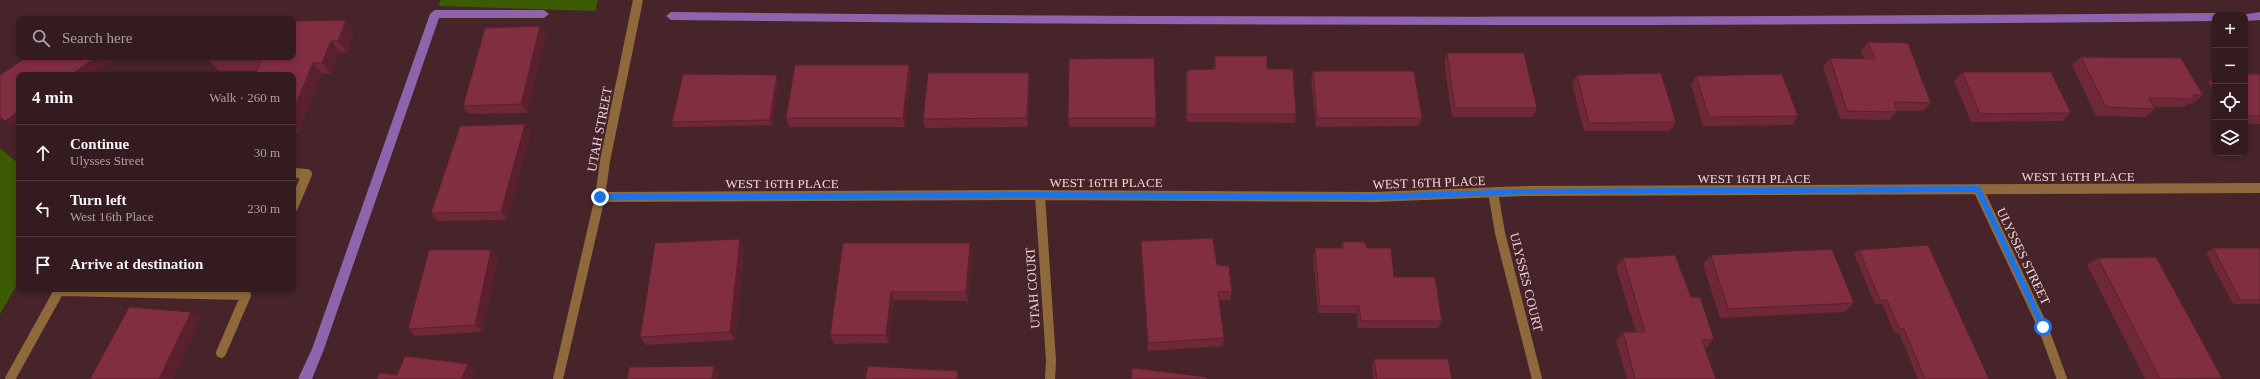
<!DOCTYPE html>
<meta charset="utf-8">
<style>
body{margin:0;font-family:"Times New Roman",serif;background:#3f282d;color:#f1f3f6}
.controls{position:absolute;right:12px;top:12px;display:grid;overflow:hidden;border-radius:8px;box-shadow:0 2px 6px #0003}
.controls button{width:36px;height:36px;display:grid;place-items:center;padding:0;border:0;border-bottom:1px solid #4e393e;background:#341b20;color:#f1f3f6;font:20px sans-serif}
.stop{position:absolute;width:12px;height:12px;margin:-9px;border:3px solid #1a73e8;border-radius:50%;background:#fff}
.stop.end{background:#1a73e8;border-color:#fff;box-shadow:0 1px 4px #0008}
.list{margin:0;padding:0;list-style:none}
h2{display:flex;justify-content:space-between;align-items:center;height:52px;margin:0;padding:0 16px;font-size:17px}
h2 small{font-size:13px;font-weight:400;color:#a9a1a5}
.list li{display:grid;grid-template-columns:26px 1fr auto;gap:12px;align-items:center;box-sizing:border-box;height:56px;padding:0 16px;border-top:1px solid #4e393e}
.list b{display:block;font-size:15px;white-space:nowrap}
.list p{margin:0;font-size:13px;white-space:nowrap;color:#a9a1a5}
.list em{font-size:13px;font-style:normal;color:#a9a1a5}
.icon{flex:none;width:22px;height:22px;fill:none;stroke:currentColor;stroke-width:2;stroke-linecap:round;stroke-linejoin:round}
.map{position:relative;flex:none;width:2260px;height:379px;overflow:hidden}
.search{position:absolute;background:#341b20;box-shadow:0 2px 6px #0003;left:16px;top:16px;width:280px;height:44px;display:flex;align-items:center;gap:10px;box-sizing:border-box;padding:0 14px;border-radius:8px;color:#a9a1a5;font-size:15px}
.panel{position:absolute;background:#341b20;box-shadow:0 2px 6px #0003;left:16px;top:72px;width:280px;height:220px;border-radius:8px}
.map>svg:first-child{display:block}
.green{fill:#3c5b03}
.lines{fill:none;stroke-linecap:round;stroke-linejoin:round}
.stream{fill:#8e65ad;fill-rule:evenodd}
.minor{stroke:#8f693b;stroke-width:10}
.wall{fill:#6f2838}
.shaded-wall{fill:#5a202e}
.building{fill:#812e41;stroke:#5a202e}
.route{fill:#1a73e8}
.labels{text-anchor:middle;stroke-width:3;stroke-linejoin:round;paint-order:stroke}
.street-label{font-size:13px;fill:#efd7da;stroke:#46242a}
</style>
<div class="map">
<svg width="2260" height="379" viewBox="0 0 2260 379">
<rect width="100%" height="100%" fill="#46242a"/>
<path class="green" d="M441 0H598L595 11 438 6Z
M0 148 19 164V281L0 314Z"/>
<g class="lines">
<path class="stream" d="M435 10H544L549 14 544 18H439L324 349 312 379H298L312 349 430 14Z
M671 12C1186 18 1700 18 2215 13L2219 15H2215V21C1700 27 1186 26 671 20L666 16Z
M2260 12V20L2245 21V15H2241Z"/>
<path class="minor" d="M293 173 307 174 293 207
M1978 189 2043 327 2062 379
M1493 192 1500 233 1537 379
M1040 195 1051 361 1050 379
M600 197 1040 195 1374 197 1528 191 2260 188
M59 291 246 295 221 353
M10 379 60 289
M558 379 600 197 605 161 638 0"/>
</g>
<path class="wall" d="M540 26 546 35 527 113 469 114 463 106Z
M355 31 347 52H340L331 74 322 73 298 133H293V75L257 71H219L209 60Z
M1868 42 1931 103 1923 111H1897V112L1889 120 1840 119 1823 67 1830 58 1864 59 1861 51Z
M1447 53 1537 108 1533 117H1452L1444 62Z
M1215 56 1267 69 1296 114 1295 123 1186 122V78L1187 70 1214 69Z
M2081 57 2203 95 2192 104 2189 103 2185 107H2154L2155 109 2145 117 2096 116 2072 65Z
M1313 71 1422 118 1419 126 1316 127 1311 80Z
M1962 72 2071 113 2062 121 1971 122 1954 81Z
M1029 73 1030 82 1028 127 925 128 923 119Z
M911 74 905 127H789L786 118Z
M2245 74H2260V124H2245Z
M1577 75 1676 122 1670 131H1584L1572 84Z
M1696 76 1798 116 1792 125 1703 126 1691 85Z
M2215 76V94L2208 82Z
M779 81 772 125 674 127 672 122Z
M1068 118H1156L1155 127H1069Z
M525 124 531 132 507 220 438 221 431 213Z
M740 239 744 248 735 340 646 345 640 337Z
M1141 241 1217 265 1232 292 1230 300H1219L1224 338 1223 346 1148 351 1141 250Z
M1342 242 1367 248 1394 277 1442 321 1438 328H1358L1357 313H1318L1313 255 1315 248H1341Z
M843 243 972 252 968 301 894 300 889 343 834 344 830 335Z
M2213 248H2260V304H2233L2206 253Z
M491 250 498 257 482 332 415 336 408 329Z
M1859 250 1989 379H1918L1899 333 1894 332 1882 304H1875L1854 254Z
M1711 255 1854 303 1844 312 1720 318 1703 264Z
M1623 258 1691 297 1714 339 1707 348H1705L1716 379H1627L1616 341 1623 332H1636L1616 267Z
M2098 258 2222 378 2220 379H2145L2087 265Z
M1374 359 1452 379H1373L1372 366Z"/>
<path class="shaded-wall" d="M346 20 355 31 347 52 338 41Z
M540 26 546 35 527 113 521 104Z
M331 41 340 52 331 74 322 63Z
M96 57H118L93 75H71Z
M313 63 322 73 298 133 293 128V111Z
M909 65 911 74 905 127 903 118Z
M1029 73 1030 82 1028 127 1027 118Z
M777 75 779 81 772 125 770 120Z
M19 111V128L16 130 5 121Z
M525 124 531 132 507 220 501 212Z
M740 239 744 248 735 340 730 332Z
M970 243 972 252 968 301 966 292Z
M491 250 498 257 482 332 475 325Z
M891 292 894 300 889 343 886 335Z
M191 312 201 319 173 379H159Z
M468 364 475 370 472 379H461Z
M714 366 719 373 718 379H712Z
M958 371 960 378V379H957Z"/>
<path class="building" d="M346 20 338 41H331L322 63H313L293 111V75H255L261 60H209L210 57H293V21Z
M540 26 521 104 463 106 485 28Z
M1868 42 1908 43 1931 103 1894 102 1897 112 1847 111 1830 58 1875 59Z
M1447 53H1524L1537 108H1455Z
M1215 56H1267V69H1293L1296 114H1187V70L1215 69Z
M27 57H96L71 75H19V111L5 121 0 117V75Z
M2081 57 2181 58 2203 95H2193L2195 99 2149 98 2155 109 2106 107Z
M1154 58 1156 118H1068L1069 59Z
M795 65H909L903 118H786Z
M1313 71H1414L1422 118H1317Z
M1962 72H2051L2071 113 1980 114Z
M928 73H1029L1027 118 923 119Z
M1661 73 1676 122 1589 123 1577 75Z
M683 74 777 75 770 120 672 122Z
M1782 74 1798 116 1709 117 1696 76Z
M2245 74H2260V116H2245Z
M525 124 501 212 431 213 460 126Z
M1213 238 1217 265 1229 266 1232 292H1218L1224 338 1148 343 1141 241Z
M740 239 730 332 640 337 655 243Z
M1342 242H1365L1367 248H1391L1394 277H1435L1442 321H1361L1359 306H1320L1315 248H1343Z
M843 243H970L966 292H891L886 335H830Z
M1928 245 1989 379H1925L1904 329 1899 328 1887 300H1880L1859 250Z
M2213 248H2260V300H2240Z
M1832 249 1854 303 1728 309 1711 255Z
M429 250H491L475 325 408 329Z
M1675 255 1691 297H1700L1714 339 1702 340 1716 379H1635L1623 332H1645L1623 258Z
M2156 257 2222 378 2160 379 2098 258Z
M129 307 191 312 159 379H90Z
M405 356 468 364 461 379H377L379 373 397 375Z
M1374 359H1448L1452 379H1377Z
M714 366 712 379H627L629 367Z
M868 366 958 371 957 379H865Z
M1132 368 1207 377V379H1131Z"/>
<path class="route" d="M1978 186 1980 187 2045 324V329H2041L1976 192 1528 194 1374 200 1040 198 600 200 596 197 600 194 1040 192 1374 194 1528 189Z"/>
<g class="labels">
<g class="street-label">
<text transform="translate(599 129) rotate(-79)" y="5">UTAH STREET</text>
<text x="2078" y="181">WEST 16TH PLACE</text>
<text x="1754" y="183">WEST 16TH PLACE</text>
<text x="1106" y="187">WEST 16TH PLACE</text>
<text transform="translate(1429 182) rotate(-2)" y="5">WEST 16TH PLACE</text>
<text x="782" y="188">WEST 16TH PLACE</text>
<text transform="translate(2024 256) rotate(64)" y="5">ULYSSES STREET</text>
<text transform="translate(1527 282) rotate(76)" y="5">ULYSSES COURT</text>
<text transform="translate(1032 288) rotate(-94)" y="5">UTAH COURT</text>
</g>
</g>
</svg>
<div class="controls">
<button>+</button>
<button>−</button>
<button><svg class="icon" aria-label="locate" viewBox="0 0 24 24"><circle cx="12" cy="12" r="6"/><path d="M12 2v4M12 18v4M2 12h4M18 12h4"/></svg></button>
<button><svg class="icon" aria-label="layers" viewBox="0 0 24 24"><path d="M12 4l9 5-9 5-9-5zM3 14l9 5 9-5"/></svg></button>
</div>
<div class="stop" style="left:2043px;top:327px"></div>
<div class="stop end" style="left:600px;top:197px"></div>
<div class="search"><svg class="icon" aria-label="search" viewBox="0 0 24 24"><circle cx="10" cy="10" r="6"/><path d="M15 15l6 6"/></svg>Search here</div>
<section class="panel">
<h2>4 min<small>Walk · 260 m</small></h2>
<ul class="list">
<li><svg class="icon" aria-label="ahead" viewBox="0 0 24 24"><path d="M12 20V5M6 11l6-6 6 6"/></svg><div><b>Continue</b><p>Ulysses Street</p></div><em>30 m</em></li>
<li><svg class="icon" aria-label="left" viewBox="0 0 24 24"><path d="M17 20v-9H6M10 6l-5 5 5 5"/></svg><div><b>Turn left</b><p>West 16th Place</p></div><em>230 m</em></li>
<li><svg class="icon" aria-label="arrive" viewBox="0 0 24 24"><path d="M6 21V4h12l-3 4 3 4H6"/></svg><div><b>Arrive at destination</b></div></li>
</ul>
</section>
</div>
